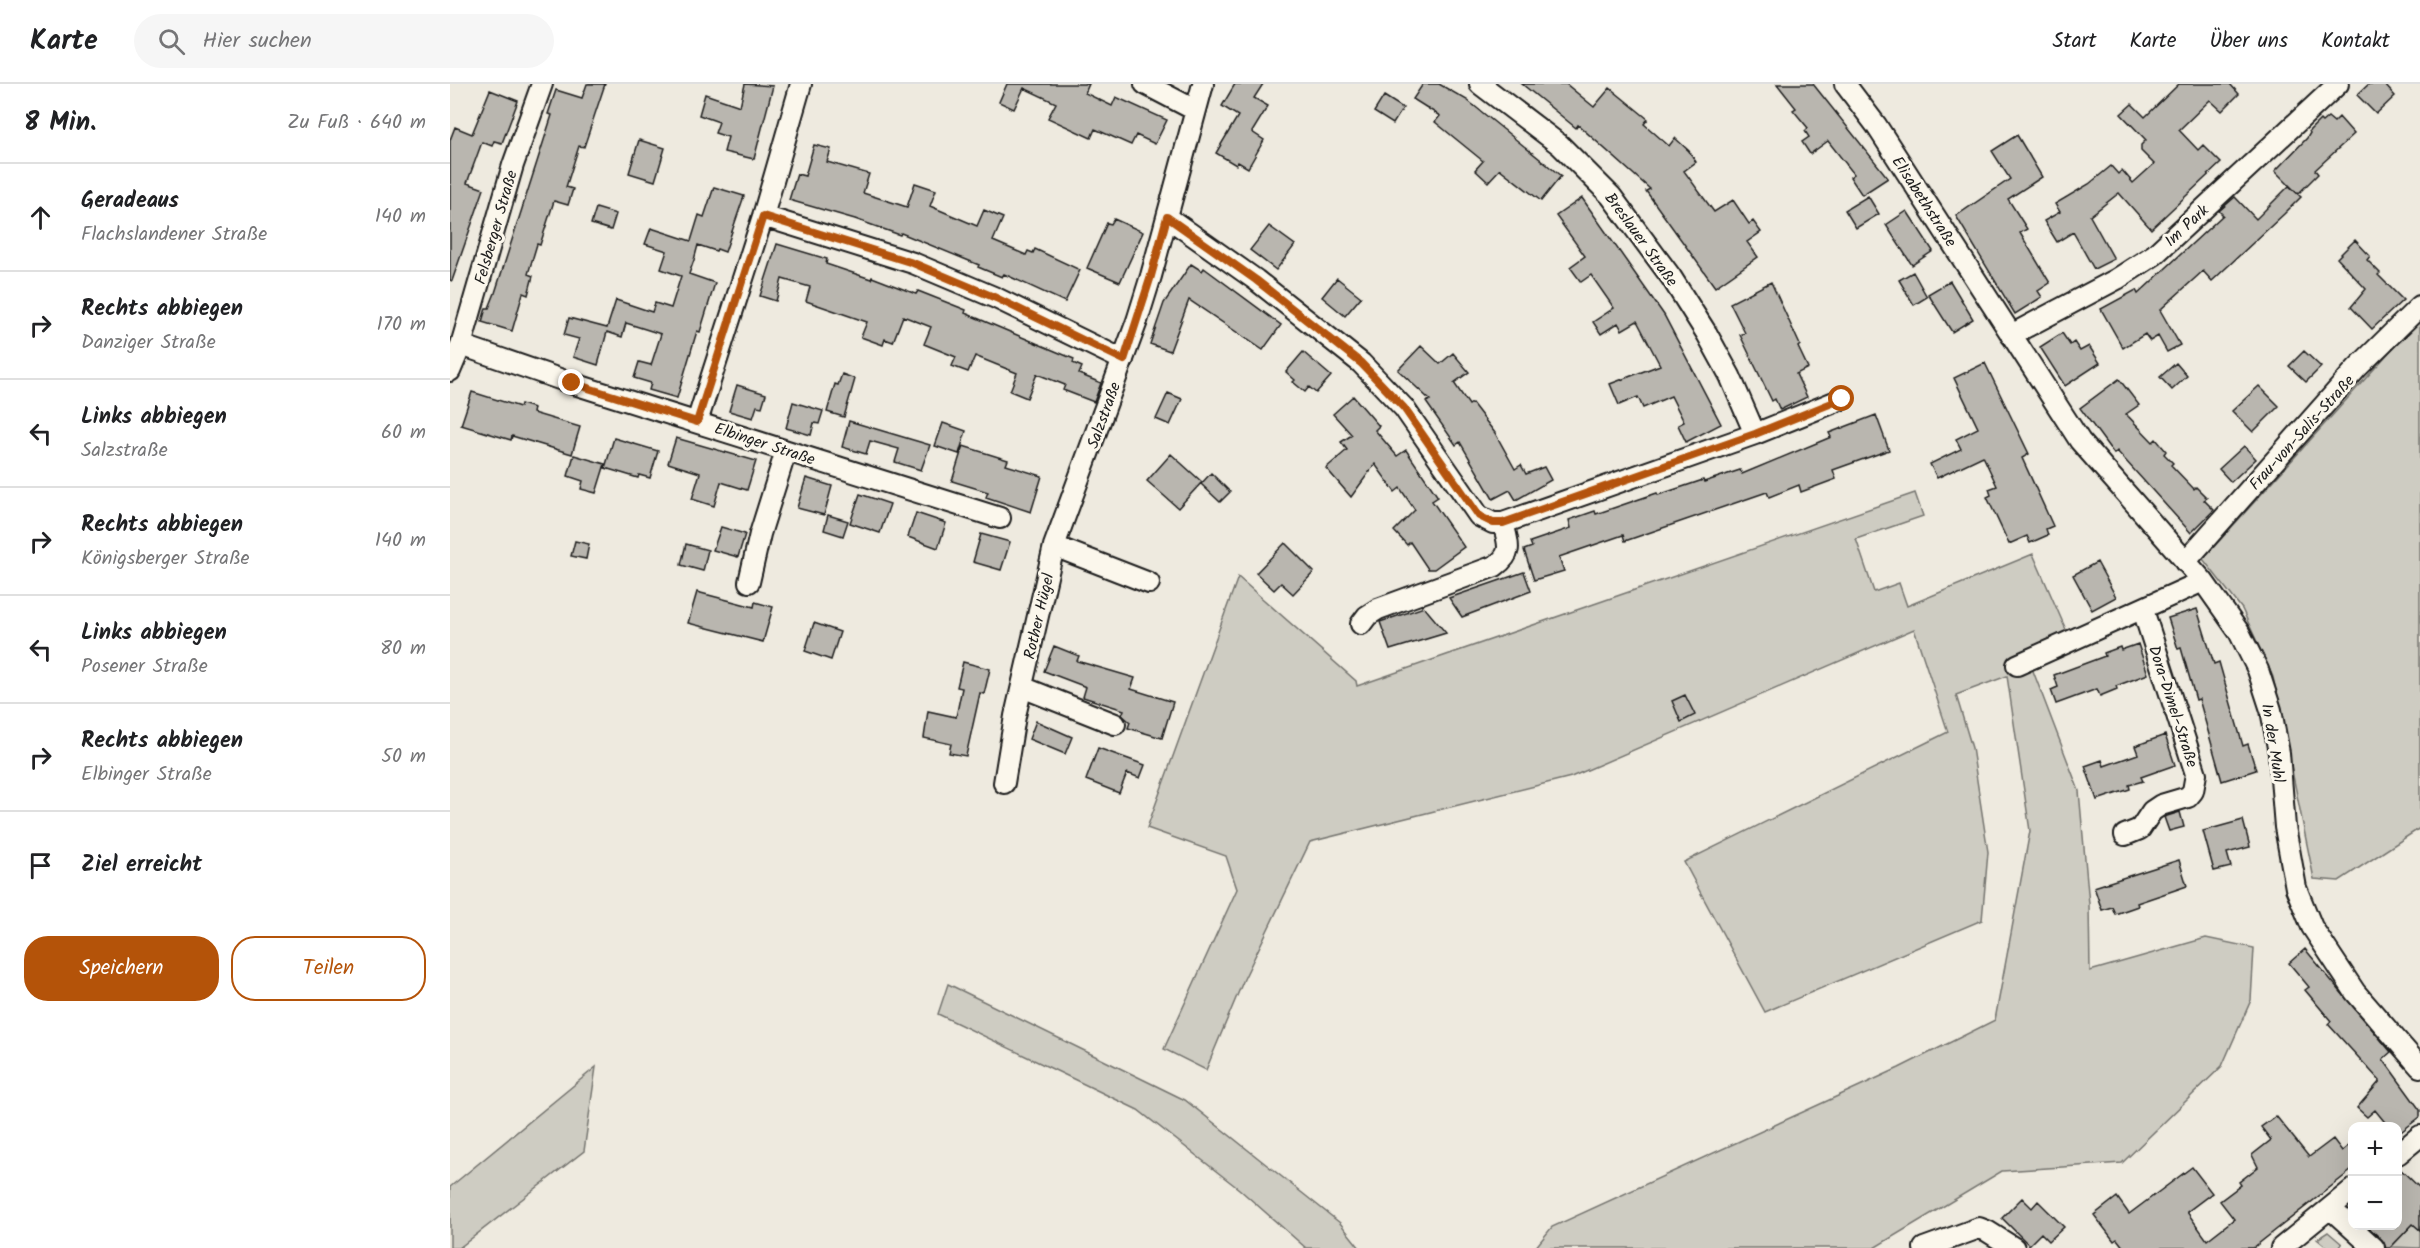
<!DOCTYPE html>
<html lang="de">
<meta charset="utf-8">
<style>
body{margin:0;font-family:Kalam,sans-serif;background:#f6f6f6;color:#202124}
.controls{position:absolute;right:18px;bottom:18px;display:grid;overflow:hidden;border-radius:12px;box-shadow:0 6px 24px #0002}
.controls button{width:54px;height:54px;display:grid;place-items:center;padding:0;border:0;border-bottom:2px solid #e0e0e0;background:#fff;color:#202124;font:30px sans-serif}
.stop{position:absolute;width:18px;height:18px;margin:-14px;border:4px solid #b45309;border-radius:50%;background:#fff}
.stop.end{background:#b45309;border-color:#fff;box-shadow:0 2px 6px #0008}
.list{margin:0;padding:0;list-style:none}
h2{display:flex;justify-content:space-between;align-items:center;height:78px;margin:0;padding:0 24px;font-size:26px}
h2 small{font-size:20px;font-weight:400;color:#757577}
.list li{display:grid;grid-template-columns:39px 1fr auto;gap:18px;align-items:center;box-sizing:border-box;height:108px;padding:0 24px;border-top:2px solid #e0e0e0}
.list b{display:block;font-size:22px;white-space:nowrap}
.list p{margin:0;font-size:20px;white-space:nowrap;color:#757577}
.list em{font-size:20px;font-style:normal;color:#757577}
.actions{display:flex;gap:12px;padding:18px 24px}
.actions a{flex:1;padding:14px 0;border:2px solid #b45309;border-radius:24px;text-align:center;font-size:21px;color:#b45309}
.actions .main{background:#b45309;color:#fff}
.icon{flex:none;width:33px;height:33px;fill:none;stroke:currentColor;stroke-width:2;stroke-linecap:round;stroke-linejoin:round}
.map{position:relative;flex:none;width:1970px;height:1164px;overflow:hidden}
header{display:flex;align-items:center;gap:36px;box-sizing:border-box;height:84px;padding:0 30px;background:#fff;border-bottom:2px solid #e0e0e0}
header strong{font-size:28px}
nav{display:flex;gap:33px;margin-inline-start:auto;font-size:21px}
.search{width:420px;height:54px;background:#f6f6f6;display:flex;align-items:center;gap:15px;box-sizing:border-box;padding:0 21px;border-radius:33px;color:#757577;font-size:22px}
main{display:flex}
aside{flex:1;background:#fff}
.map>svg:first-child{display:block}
.green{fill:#ceccc2;stroke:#75746f;stroke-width:1.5}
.building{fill:#b9b6af;stroke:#1c1c1c;stroke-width:1.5}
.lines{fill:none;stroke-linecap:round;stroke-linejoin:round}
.minor-casing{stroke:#1c1c1c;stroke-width:24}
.minor{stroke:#fbf7ec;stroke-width:20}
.route{stroke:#b45309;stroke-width:8}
.labels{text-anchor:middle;stroke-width:6;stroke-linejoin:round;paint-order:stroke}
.street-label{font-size:16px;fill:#1c1c1c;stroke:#fbf7ec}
</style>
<header>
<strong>Karte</strong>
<div class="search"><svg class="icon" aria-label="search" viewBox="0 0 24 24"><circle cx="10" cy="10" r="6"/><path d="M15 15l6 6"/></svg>Hier suchen</div>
<nav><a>Start</a><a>Karte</a><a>Über uns</a><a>Kontakt</a></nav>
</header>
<main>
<aside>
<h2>8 Min.<small>Zu Fuß · 640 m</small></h2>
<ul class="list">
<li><svg class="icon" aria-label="ahead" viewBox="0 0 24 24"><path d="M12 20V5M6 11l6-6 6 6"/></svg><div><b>Geradeaus</b><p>Flachslandener Straße</p></div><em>140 m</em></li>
<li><svg class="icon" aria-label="right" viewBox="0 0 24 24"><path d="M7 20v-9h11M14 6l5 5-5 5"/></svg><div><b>Rechts abbiegen</b><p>Danziger Straße</p></div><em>170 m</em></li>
<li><svg class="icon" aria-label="left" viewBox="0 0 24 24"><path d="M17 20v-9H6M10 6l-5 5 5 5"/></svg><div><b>Links abbiegen</b><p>Salzstraße</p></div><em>60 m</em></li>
<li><svg class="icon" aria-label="right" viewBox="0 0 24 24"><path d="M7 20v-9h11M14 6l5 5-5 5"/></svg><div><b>Rechts abbiegen</b><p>Königsberger Straße</p></div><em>140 m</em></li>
<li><svg class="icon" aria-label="left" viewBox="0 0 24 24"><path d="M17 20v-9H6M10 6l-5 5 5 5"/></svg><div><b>Links abbiegen</b><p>Posener Straße</p></div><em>80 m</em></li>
<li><svg class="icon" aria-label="right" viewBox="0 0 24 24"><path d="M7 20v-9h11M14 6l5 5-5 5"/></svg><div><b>Rechts abbiegen</b><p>Elbinger Straße</p></div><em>50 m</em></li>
<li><svg class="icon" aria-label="arrive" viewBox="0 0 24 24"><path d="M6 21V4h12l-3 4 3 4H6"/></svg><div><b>Ziel erreicht</b></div></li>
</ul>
<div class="actions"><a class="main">Speichern</a><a>Teilen</a></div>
</aside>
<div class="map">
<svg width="1970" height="1164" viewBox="0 0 1970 1164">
<rect width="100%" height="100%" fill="#eeeadf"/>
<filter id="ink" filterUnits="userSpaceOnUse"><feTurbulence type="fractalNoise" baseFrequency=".0167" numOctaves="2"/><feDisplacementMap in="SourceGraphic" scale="12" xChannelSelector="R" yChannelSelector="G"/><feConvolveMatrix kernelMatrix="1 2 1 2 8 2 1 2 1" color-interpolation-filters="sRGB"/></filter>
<g filter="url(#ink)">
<path class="green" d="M1970 234V744L1889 797 1864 795 1823 593 1792 525 1753 475Z
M1465 409 1473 432 1406 455 1424 508 1449 499 1457 522 1583 470 1617 548 1575 566 1629 707 1639 820 1640 887 1756 854 1804 864 1801 916 1772 982 1672 1079 1552 1087 1424 1164H1085L1102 1143 1449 984 1545 936 1580 747 1557 592 1506 611 1522 664 1538 768 1532 836 1315 928 1234 778 1498 648 1464 545 1121 693 860 758 794 895 756 986 714 965 787 805 776 772 697 744 788 493 906 597 907 602Z
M498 900 735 1016 890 1139 910 1164H856L789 1105 688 1026 488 930Z
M146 983 134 1067 9 1164H0V1103Z
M1963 1140 1970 1146V1164L1941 1163Z
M1878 1148 1892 1160 1889 1164H1878L1867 1155Z"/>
<path class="building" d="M137 0H155L134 63 129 62 116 103 123 105 118 121 104 117 90 161 87 160 78 190 83 192 78 211 73 209 62 247 32 238 36 224H39L45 209 87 78 102 31 98 30 106 6 132 14Z
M295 0 323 2 304 75 274 68 278 53 265 49 269 38 249 31 255 10 290 22Z
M557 0H639L635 9 662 22 666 13 717 36 705 60 686 51 681 61 645 45 641 54 598 34 606 19 574 4 564 25 549 18Z
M785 0H813L804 14 818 22 802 48 814 56 798 84 788 78 786 81 766 69 788 32 772 22Z
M973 0H989L1017 16 1111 92 1091 117 1050 85 1038 98 1025 86 1033 77 985 38 990 32 963 15Z
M1072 0H1116L1144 23 1160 4 1198 35 1194 40 1219 62 1225 54 1239 67 1246 78 1234 87 1264 128 1283 116 1299 140 1303 137 1311 148 1297 158 1308 173 1265 203 1196 107 1200 105 1128 41 1126 44Z
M1327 0H1363L1438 94 1412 111 1400 93 1404 90 1378 57 1360 70 1352 58 1359 53 1355 47 1358 44 1343 26 1346 24Z
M1729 0H1780L1789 10 1772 27 1760 16 1729 46 1748 66 1753 61 1771 79 1701 145 1669 109 1640 132 1664 175 1644 185 1623 148 1607 158 1594 137 1610 128 1605 120 1639 100 1661 82 1668 90 1672 86 1683 99 1704 80 1691 67V61L1696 56 1671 30 1682 20 1695 33Z
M1919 0H1934L1945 12 1926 30 1907 11Z
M40 6 68 17 52 59 44 57 42 62 32 58 17 99 34 105 2 197 0 196V56L5 43 22 50Z
M934 12 953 24 943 40 924 28Z
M1878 33 1884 38 1889 33 1904 50 1865 86 1868 90 1848 110 1825 87 1857 54 1860 49 1859 47 1870 36 1872 38Z
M1567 51 1592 93 1558 115 1577 145 1570 149 1600 199 1588 207 1592 213 1565 230 1506 132 1560 95 1542 67Z
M189 56 215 64 205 97 179 89Z
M364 61 381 65 377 78 419 90 413 109 457 123 465 99 486 106 480 122 527 142 534 126 553 134 543 157 576 171 578 167 583 169 585 165 630 186 615 218 554 190 552 193 528 183 529 181 451 149 450 151 405 135 339 116 347 90 355 92Z
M1839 102 1851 113 1834 130 1762 197 1753 187 1710 226 1730 261 1717 268 1708 252 1700 257 1695 250 1673 264 1651 225 1686 206 1688 210 1773 131 1769 127 1785 113 1806 135Z
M264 103 294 112 275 168 267 165 266 167 248 161 244 176 239 190 265 199 250 248 247 247 227 314 199 306 201 299 184 294 189 278 201 281 211 250 176 239 172 253 157 248 148 281 123 273 129 255 114 251 119 234 157 244 166 216 202 228 205 219 221 224 231 192 211 185 217 167 195 160 201 144 241 157 249 131 254 133Z
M1418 112 1429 130 1406 144 1395 126Z
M1132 114 1214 231 1271 340 1236 358 1228 341 1234 338 1221 312 1193 324 1188 313 1169 321 1160 300 1210 281 1187 237 1172 246 1168 239 1151 250 1143 238 1164 224 1141 191 1131 198 1120 183 1135 172 1106 132Z
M146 124 166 130 161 146 141 140Z
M1457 127 1483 167 1462 181 1436 141Z
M664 135 693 148 670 198 637 184 657 139 661 140Z
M819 142 845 161 826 186 800 166Z
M1905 156 1920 172 1917 176 1930 189 1928 191 1953 216 1922 245 1901 223 1916 205 1887 174Z
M327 160 377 175 376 180 421 195 422 193 466 210 468 207 516 226 515 229 624 275 623 279 632 283 629 290 651 299 644 318 613 306 615 301 587 290 577 314 560 307 567 289 525 272 518 288 502 282 506 273 474 260 481 243 453 232 443 258 435 255 433 261 411 253 417 238 356 217 360 203 332 195 326 217 310 212Z
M741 180 752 187 754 184 831 241 813 266 739 216 720 267 700 260 714 219Z
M1463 188 1477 213 1464 221 1449 196Z
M887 194 911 213 895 232 872 213Z
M1500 197 1523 235 1502 248 1478 210Z
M1321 198 1350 261 1348 263 1358 284 1346 290 1357 313 1330 326 1325 315 1322 317 1290 251 1295 249 1280 219Z
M1612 249 1620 261 1624 258 1630 267 1639 262 1650 279 1615 302 1590 263Z
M971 262 990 280 1003 269 1019 288 1004 299 1019 321 1022 319 1045 349 1065 385 1071 381 1076 390 1094 383 1101 396 1066 416 1060 406 1043 415 1010 358 1006 361 976 318 980 316 948 286Z
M1854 267 1871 283 1856 298 1839 282Z
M853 268 881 292 866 309 859 303 855 308 843 298 845 296 836 288Z
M1535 279 1579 370 1572 374 1603 442 1596 445 1598 451 1580 459 1577 452 1559 460 1537 413 1541 411 1539 405 1547 402 1533 372 1487 394 1480 380 1511 365 1506 355 1528 344 1504 294Z
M1726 279 1737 292 1722 306 1710 293Z
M392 290 405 295 394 333 377 328 385 300 388 301Z
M1669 295 1689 321 1676 330 1703 358 1706 355 1716 367 1714 370 1723 379 1721 381 1744 405 1746 403 1757 414 1754 416 1764 426 1741 449 1667 367 1664 370 1630 324Z
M287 301 316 310 312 323 307 322 303 334 279 327Z
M1809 302 1829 322 1803 348 1782 327Z
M22 308 70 323 71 320 84 324 83 329 130 343 122 370 62 352 61 356 11 341Z
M718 309 732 315 720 341 706 335Z
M903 312 929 342 925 346 947 372 956 366 988 413 982 417 1014 463 984 485H978L960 458 957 461 944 447 965 426 950 404 945 408 925 380 901 413 876 384 897 366 891 358 902 351 883 330Z
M343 318 373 327 369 340 364 339 361 351 336 344Z
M1426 331 1439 366 1383 386 1386 395 1351 408 1349 401 1319 413 1317 408 1175 457 1173 451 1109 473 1114 487 1084 496 1074 466 1082 463 1080 458 1121 444 1119 436 1145 427 1146 430 1207 409 1208 411 1253 396 1254 398 1290 386 1292 390 1381 353 1379 349Z
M399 337 480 361 471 386 445 378 449 365 420 357 416 370 392 363Z
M493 339 516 347 509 370 485 362Z
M164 354 208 367 200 394 189 391 188 394 155 384Z
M226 354 306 377 297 406 271 398 264 422 242 415 250 389 218 379Z
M513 362 558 376 556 381 592 392 581 428 536 413 538 408 502 397Z
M1794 362 1806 375 1781 398 1769 385Z
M721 370 752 398 728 424 697 397Z
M124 371 155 380 146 409 131 405 133 397 118 392Z
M761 389 780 408 770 418 751 400Z
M356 394 382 402 374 431 347 424Z
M410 410 440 420 430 449 400 439Z
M466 429 496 439 488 464 458 453Z
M378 431 398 437 393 452 374 446Z
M271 443 295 450 288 473 263 466Z
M531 450 560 458 551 486 523 478Z
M125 457 139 460 136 475 121 472Z
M835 459 864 488 843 510 831 499 824 506 806 489Z
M236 460 258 466 253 487 231 481Z
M1647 478 1666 513 1642 526 1623 491Z
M1074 488 1081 507 1012 533 999 514Z
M247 508 304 523 305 518 323 523 313 558 238 539Z
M974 523 996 549 940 566 930 538Z
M1747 525 1764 580 1769 578 1793 662 1798 660 1806 686 1772 697 1749 615 1746 616 1731 564 1728 565 1718 534Z
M364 539 390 548 381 576 355 567Z
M1688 560 1698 590 1666 602 1667 605 1650 612 1647 605 1606 620 1601 606 1608 603 1604 591 1655 572 1654 569 1670 563 1671 566Z
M604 562 629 572 627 577 685 594 681 605 723 618 712 654 678 644 680 638 672 631 674 626 633 613 636 603 594 587Z
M513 578 540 585 534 610 530 609 516 672 499 669 501 660 474 654 478 627 506 633 512 604 507 603Z
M1235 611 1245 631 1231 638 1222 617Z
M586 637 622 653 615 670 579 655Z
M1715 651 1725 681 1691 693 1693 697 1679 701 1680 705 1647 716 1635 682 1652 676 1654 682 1688 670 1685 662Z
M648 664 695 681 690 694 677 689 669 709 636 696Z
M1730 728 1734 743 1719 747 1714 733Z
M1793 736 1800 763 1777 769 1781 783 1764 787 1753 747Z
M1729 776 1737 802 1687 819 1688 822 1665 830 1662 823 1652 826 1644 803Z
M1855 865 1941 968 1933 975 1970 1026V1033L1947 1051V1042H1938L1925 1026 1917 1033 1907 1024 1930 997 1878 940 1881 937 1855 906 1859 903 1839 879Z
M1826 1032 1859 1073 1883 1055 1892 1067 1902 1059V1086L1803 1164H1674L1667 1155 1664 1157 1644 1131 1667 1113 1679 1130 1742 1083 1762 1109 1737 1128 1757 1156 1784 1135 1770 1117 1791 1101 1789 1098 1808 1083 1802 1071 1821 1056 1811 1043Z
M1947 1082 1970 1104V1146L1963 1140 1940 1164H1936L1932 1156 1917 1142H1947Z
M1572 1114 1582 1124 1588 1117 1614 1143 1599 1157 1591 1149 1579 1161 1552 1134Z"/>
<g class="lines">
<g class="minor-casing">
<path id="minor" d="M695 0 745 26
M1030 0 1110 61 1161 112 1221 193 1257 250 1280 292 1305 350
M1395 0 1426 41 1630 357 1753 497 1789 548 1808 586 1821 626 1829 669 1835 743 1846 804 1862 843 1905 908 1970 983
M313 132 463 179 546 214 673 276
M717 133 806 196 911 279 954 324 1029 432 1043 439H1053L1305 350 1392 315
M1561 251 1667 195 1704 171 1888 0
M11 261 121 299 550 434
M0 287 11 261 63 81 92 0
M247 338 313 132 351 0
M604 462 699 499
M1735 478 1907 284 1970 222
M299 498 310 450 336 367
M911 540 917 532 928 525 1045 482C1064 469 1058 459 1053 439
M1567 581 1753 497
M572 603 665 640
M554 699 565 632 604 462 687 237 701 192 753 0
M1675 751 1690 745 1702 727 1711 721 1738 713 1743 707 1746 690 1693 526
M1948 1070 1970 1052
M1880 1124 1924 1164
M1474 1164 1529 1144 1537 1147 1564 1164
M1831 1164 1902 1106"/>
</g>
<use href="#minor" class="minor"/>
</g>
</g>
<g class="lines" filter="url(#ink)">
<path class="route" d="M122 299 247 338 313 132 463 179 546 214 674 276 701 192 717 133 806 196 911 279 954 324 1029 432 1043 439H1053L1305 350 1392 315"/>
</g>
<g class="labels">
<g class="street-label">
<text transform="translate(1475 117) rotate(57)" y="6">Elisabethstraße</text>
<text transform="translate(1736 141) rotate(-43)" y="6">Im Park</text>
<text transform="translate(45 143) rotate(-74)" y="6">Felsberger Straße</text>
<text transform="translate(1192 155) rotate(54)" y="6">Breslauer Straße</text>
<text transform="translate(653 331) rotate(-70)" y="6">Salzstraße</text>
<text transform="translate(1851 348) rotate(-48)" y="6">Frau-von-Salis-Straße</text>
<text transform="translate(315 359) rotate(18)" y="6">Elbinger Straße</text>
<text transform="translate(588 532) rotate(-77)" y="6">Rother Hügel</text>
<text transform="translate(1724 622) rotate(72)" y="6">Dora-Dimel-Straße</text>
<text transform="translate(1824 659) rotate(81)" y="6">In der Muhl</text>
</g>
</g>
</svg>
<div class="controls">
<button>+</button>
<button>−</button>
</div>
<div class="stop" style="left:1392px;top:315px"></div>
<div class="stop end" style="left:122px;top:299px"></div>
</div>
</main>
